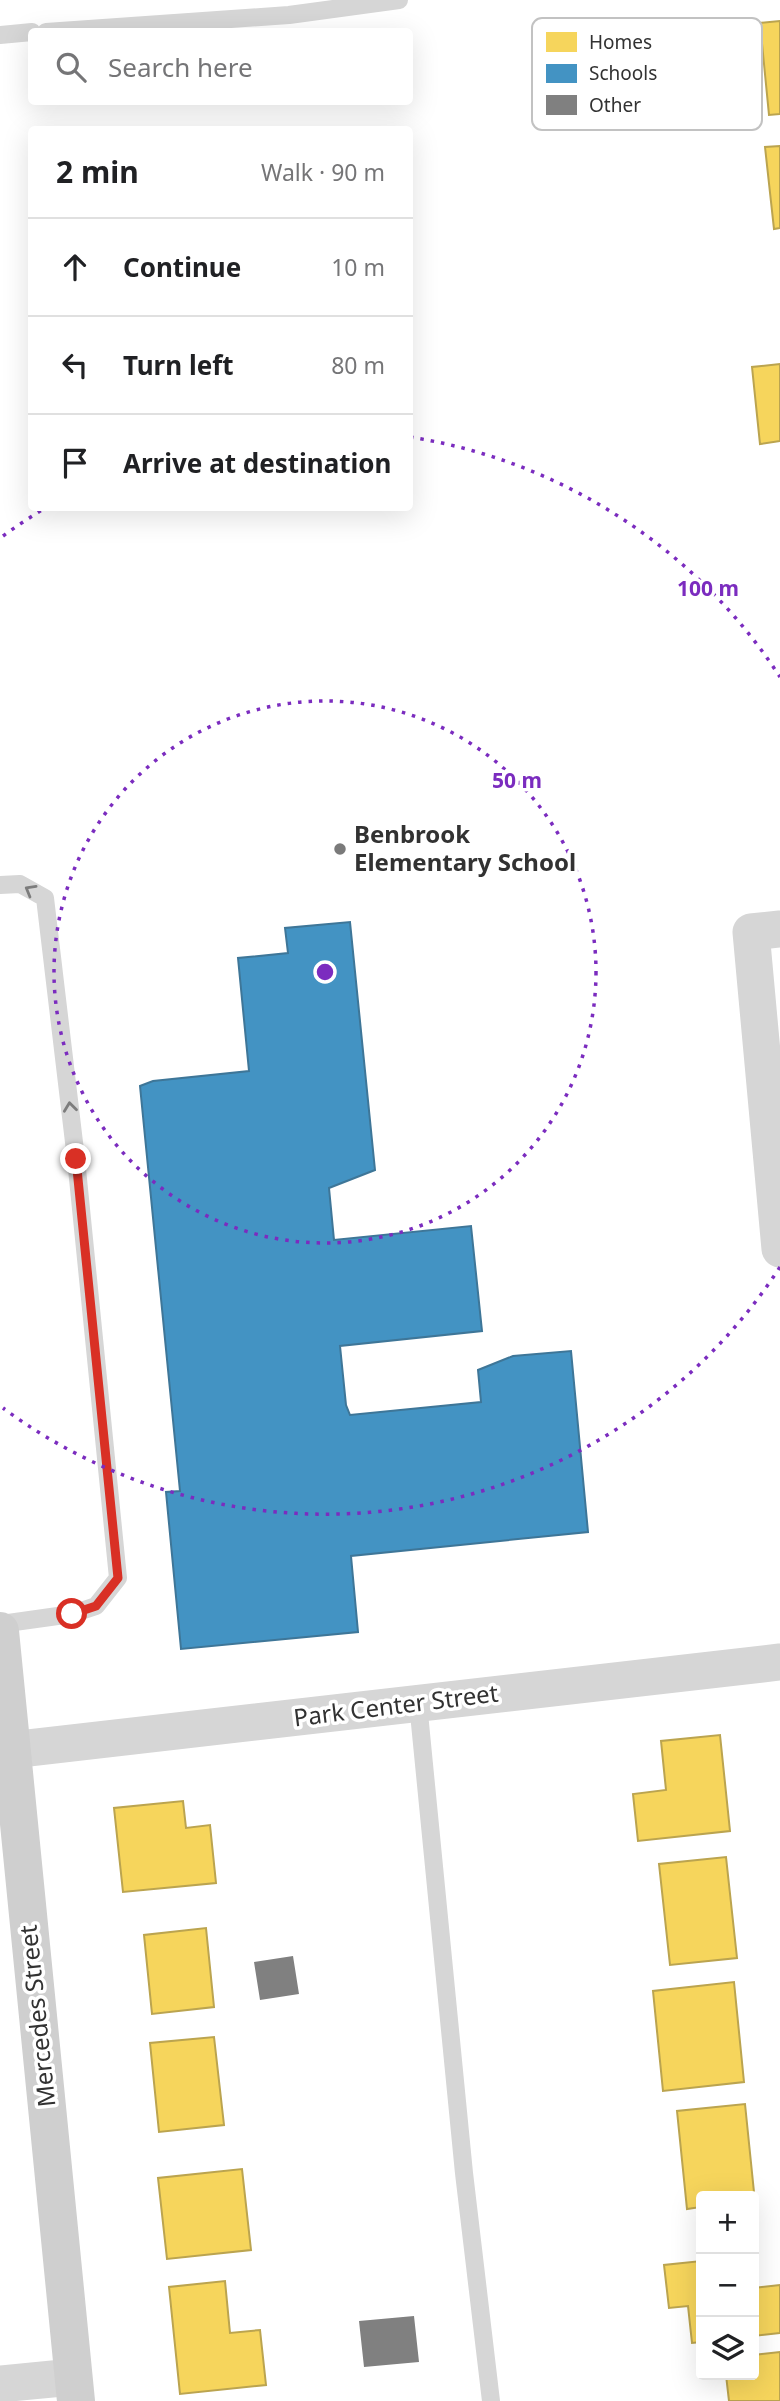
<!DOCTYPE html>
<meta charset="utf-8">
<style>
body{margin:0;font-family:"Noto Sans",sans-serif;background:#f2f2f2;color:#202124}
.controls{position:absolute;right:21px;bottom:21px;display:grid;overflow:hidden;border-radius:7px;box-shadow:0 7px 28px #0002}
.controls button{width:63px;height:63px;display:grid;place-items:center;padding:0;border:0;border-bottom:2px solid #e0e0e0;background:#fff;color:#202124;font:35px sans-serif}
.stop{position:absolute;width:21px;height:21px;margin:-16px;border:5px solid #d93025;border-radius:50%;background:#fff}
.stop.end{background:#d93025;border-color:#fff;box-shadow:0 2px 7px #0008}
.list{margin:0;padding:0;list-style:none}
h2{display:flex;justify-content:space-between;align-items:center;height:91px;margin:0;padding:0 28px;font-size:30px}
h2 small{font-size:23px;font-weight:400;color:#757577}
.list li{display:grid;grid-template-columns:46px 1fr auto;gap:21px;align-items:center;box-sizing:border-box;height:98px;padding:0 28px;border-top:2px solid #e0e0e0}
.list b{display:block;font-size:26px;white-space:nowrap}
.list em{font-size:23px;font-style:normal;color:#757577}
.icon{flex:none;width:38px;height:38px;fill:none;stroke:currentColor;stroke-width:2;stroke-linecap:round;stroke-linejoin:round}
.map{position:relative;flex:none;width:780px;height:2401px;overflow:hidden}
.search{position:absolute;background:#fff;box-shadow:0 7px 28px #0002;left:28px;top:28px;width:385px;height:77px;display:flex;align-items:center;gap:18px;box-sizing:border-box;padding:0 24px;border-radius:7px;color:#757577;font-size:26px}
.panel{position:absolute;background:#fff;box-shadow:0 7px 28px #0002;left:28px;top:126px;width:385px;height:385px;border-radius:7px}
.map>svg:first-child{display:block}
.homes{fill:#f6d55c;stroke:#bba44f;stroke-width:2}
.schools{fill:#4393c3;stroke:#3e7698;stroke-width:2}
.building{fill:#808080}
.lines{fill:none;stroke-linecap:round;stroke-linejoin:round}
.lane{stroke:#d6d6d6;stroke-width:18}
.street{stroke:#d6d6d6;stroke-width:37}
.secondary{stroke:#cfcfcf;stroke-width:38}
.oneway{stroke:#7c7c7c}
.route{stroke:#d93025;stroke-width:9}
.ring{fill:none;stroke:#7b2cbf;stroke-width:3.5;stroke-dasharray:3.5 7}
.poi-dot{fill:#7a7a7a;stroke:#fff;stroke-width:2.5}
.labels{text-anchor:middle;stroke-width:7;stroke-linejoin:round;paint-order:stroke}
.poi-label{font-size:24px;font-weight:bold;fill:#323232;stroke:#fff;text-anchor:start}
.street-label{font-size:24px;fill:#323232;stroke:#fff}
.key{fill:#fff;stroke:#c2c2c2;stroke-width:2}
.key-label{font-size:19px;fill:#323232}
.centre{fill:#7b2cbf;stroke:#fff;stroke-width:3.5}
.ring-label{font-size:21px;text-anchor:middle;font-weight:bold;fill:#7b2cbf;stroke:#fff;stroke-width:7;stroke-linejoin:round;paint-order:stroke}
</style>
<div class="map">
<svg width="780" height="2401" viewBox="0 0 780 2401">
<rect width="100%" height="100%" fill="#fff"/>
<path class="homes" d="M780 21V114L769 115 760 23Z
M780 146V228L774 229 765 147Z
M780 364V441L760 444 752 367Z
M720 1735 730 1831 638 1841 633 1794 666 1790 661 1741Z
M183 1801 186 1828 210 1825 216 1883 123 1892 114 1808Z
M726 1857 737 1958 670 1965 659 1864Z
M206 1928 214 2007 152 2014 144 1935Z
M734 1982 744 2082 663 2091 653 1991Z
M214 2037 224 2125 159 2132 150 2043Z
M745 2104 755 2202H754V2196H701V2207L687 2209 677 2111Z
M242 2169 251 2250 167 2259 158 2178Z
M701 2261V2342L692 2343 688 2306 669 2308 664 2265Z
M225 2281 230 2333 260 2330 266 2385 180 2394 169 2287Z
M780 2285V2333L754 2336V2288Z
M780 2352V2401H729L726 2375H754V2355Z"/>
<path class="schools" d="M350 922 375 1170 329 1188 334 1240 471 1226 482 1331 340 1346 346 1405 350 1415 481 1402 478 1370 513 1356 571 1351 588 1532 351 1556 358 1632 181 1649 166 1492 180 1491 140 1086 153 1081 249 1071 238 958 288 953 285 928Z"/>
<path class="building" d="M293 1956 299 1994 260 2000 254 1962Z
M414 2316 419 2362 364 2367 359 2321Z"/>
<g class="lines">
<path class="lane" d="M46 32 289 15 399 0
M0 35 32 32
M0 885 20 884 45 898 76 1159 118 1578 96 1606 72 1614 0 1624
M418 1703 464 2173 491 2401"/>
<path class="street" d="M780 929 751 932 780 1249
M11 1750 780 1662
M0 2384 73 2377"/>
<path class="secondary" d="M0 1631 76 2401"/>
</g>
<defs><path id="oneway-chevron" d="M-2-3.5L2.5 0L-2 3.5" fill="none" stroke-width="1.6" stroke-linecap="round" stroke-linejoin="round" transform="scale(1.75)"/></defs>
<g class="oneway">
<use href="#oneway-chevron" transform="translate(30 890) rotate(-150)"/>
<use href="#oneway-chevron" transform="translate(70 1107) rotate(-97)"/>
</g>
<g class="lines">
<path class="route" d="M72 1614 96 1606 118 1578 76 1159"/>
</g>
<g class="ring">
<circle cx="325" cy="972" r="271"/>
<path d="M780 1267A542 542 0 0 1 3 1408M3 536A542 542 0 0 1 42 510M410 437A542 542 0 0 1 780 677"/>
</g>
<circle class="poi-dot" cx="340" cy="849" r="7"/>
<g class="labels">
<g class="poi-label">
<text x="354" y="843">Benbrook<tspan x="354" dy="28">Elementary School</tspan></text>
</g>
<g class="street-label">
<text transform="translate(396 1706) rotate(-7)" y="8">Park Center Street</text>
<text transform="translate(38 2016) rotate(-96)" y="8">Mercedes Street</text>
</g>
</g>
<rect x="532" y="18" width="230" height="112" rx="10" class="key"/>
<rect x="546" y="32" width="31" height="20" fill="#f6d55c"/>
<rect x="546" y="64" width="31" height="19" fill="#4393c3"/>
<rect x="546" y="95" width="31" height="20" fill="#808080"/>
<g class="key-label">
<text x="589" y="49">Homes</text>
<text x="589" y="80">Schools</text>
<text x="589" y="112">Other</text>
</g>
<circle cx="325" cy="972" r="10" class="centre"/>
<g class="ring-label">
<text x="708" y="596">100 m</text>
<text x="517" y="788">50 m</text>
</g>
</svg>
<div class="controls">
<button>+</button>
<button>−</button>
<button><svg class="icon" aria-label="layers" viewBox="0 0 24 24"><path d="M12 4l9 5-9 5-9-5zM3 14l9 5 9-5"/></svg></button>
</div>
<div class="stop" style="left:72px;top:1614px"></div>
<div class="stop end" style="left:76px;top:1159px"></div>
<div class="search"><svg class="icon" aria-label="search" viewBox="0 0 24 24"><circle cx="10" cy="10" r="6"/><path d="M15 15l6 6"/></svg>Search here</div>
<section class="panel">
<h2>2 min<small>Walk · 90 m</small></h2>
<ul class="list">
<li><svg class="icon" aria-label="ahead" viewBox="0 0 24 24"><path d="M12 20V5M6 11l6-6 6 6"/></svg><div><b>Continue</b></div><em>10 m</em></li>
<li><svg class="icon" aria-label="left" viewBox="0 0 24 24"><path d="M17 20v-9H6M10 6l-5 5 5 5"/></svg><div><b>Turn left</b></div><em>80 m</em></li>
<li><svg class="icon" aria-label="arrive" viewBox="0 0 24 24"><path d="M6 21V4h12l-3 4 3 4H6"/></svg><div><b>Arrive at destination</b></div></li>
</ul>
</section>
</div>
